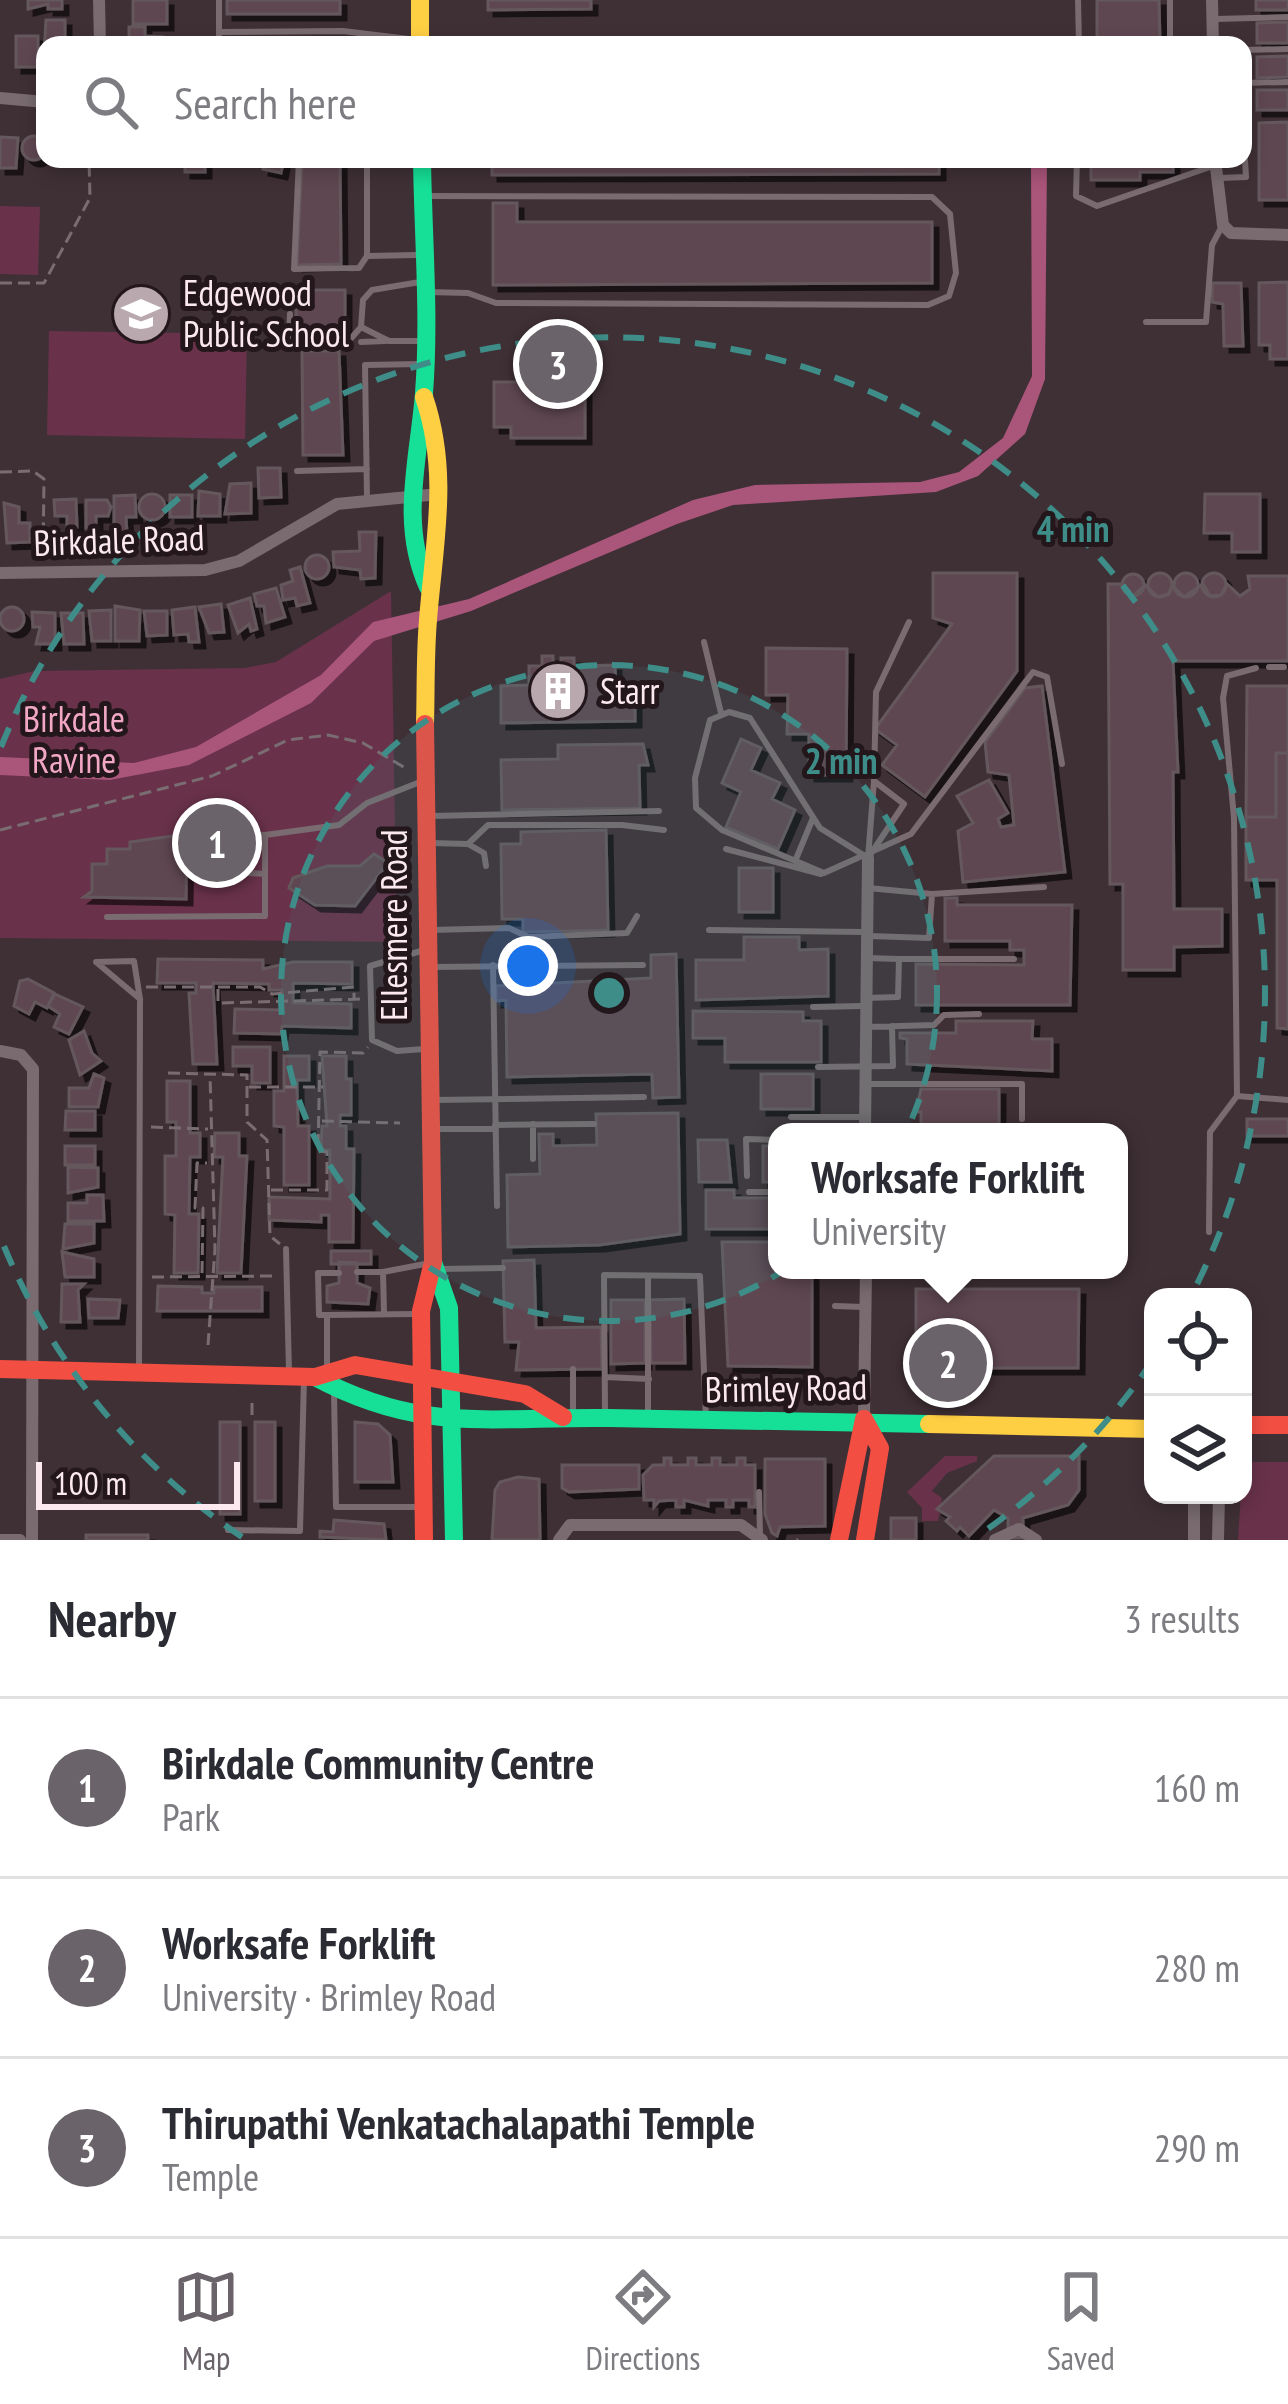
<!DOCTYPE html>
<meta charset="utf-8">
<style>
body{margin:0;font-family:"PT Sans Narrow",sans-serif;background:#f2f2f3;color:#2b2b33}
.controls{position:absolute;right:36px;bottom:36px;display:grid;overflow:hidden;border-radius:24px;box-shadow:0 6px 18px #0003}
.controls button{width:108px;height:108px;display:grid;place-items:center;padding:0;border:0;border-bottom:3px solid #e1e1e2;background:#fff;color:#2b2b33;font:60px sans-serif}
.scale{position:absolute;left:36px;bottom:30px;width:204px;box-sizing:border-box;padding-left:12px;border:6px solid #fbe9ef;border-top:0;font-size:33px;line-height:42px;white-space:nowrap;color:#fbe9ef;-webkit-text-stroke:9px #23171c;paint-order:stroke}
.you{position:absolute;left:528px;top:966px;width:42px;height:42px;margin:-30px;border:9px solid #fff;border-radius:50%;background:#1a73e8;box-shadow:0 0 0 18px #1a73e833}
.badge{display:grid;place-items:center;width:78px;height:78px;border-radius:50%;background:#6b636a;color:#fff;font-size:39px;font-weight:700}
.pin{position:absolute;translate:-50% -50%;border:6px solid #fff;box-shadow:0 3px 12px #0006}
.popup{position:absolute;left:768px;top:1123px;width:360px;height:156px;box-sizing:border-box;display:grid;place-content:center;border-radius:24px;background:#fff;filter:drop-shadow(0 3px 9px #0005);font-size:39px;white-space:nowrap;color:#7c7c81}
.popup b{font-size:45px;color:#2b2b33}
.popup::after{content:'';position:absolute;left:50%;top:100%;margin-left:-24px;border:24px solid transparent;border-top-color:#fff}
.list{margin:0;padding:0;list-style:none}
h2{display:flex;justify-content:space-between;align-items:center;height:156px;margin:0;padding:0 48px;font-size:51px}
h2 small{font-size:39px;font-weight:400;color:#7c7c81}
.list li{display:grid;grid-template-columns:78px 1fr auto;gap:36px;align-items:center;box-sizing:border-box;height:180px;padding:0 48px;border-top:3px solid #e1e1e2}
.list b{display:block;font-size:45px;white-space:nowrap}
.list p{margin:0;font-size:39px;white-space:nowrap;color:#7c7c81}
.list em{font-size:39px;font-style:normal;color:#7c7c81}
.icon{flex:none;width:66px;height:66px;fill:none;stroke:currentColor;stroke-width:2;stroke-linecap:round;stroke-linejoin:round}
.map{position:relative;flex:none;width:1288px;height:1540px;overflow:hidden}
.search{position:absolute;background:#fff;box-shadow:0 6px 18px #0003;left:36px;right:36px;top:36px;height:132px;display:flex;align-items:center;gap:30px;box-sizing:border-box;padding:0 42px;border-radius:24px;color:#7c7c81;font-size:45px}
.sheet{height:696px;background:#fff}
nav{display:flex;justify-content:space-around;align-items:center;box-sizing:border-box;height:168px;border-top:3px solid #e1e1e2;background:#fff;font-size:33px;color:#7c7c81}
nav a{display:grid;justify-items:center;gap:6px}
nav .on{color:#6b636a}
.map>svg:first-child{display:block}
.green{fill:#69324a}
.water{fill:#aa557a}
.building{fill:#5e4751;stroke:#65585d;stroke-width:3;filter:url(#shadow)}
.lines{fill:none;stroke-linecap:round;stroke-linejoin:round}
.path{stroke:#7a6d72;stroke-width:3;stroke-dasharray:12 6;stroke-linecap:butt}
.lane{stroke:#796b70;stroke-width:6}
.street{stroke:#796b70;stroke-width:12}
.fast{stroke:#16e098;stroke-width:18}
.slow{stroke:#ffcf43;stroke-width:18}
.jam{stroke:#f24e42;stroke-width:18}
.ring{fill:none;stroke:#3e8d88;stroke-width:6;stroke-dasharray:21 15}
.labels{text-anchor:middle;stroke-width:10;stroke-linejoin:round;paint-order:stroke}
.poi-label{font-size:36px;fill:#fbe9ef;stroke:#23171c;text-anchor:start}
.street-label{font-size:36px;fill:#fbe9ef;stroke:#23171c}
.park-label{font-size:36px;fill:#f2a8c5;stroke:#23171c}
.centre{fill:#3e8d88;stroke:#23171c;stroke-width:6}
.ring-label{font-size:36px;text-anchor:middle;font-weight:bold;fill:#3e8d88;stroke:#23171c;stroke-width:10;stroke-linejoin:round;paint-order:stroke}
</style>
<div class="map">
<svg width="1288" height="1540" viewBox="0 0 1288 1540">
<defs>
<filter id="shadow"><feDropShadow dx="6" dy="6" stdDeviation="0" flood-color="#0009"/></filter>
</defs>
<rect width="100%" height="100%" fill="#3f3036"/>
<path class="green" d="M0 206 40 207 38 275 0 274Z
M49 331 247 334 245 439 47 435Z
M391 591 397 942 0 938V679L34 671 245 668 276 662Z
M945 1456H977V1461L947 1473 932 1491 942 1498 938 1521H922V1508L907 1492Z
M1243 1462H1288V1540H1238Z"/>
<path class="water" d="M1031 159H1047L1045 379 1025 434 978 476 936 492 733 505 677 524 471 611 374 641 311 703 189 765 110 780 0 775V757L134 763 196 747 321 675 373 622 469 599 693 500 755 485 920 482 959 472 1003 438 1032 376Z"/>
<path class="building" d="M28 0H62V9H48V4L28 9Z
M133 0H167V24H133Z
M340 0V14H227V0Z
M488 0H591V9L488 10Z
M1097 0H1159L1160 45H1097Z
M1256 0H1288V10H1256Z
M46 20H65V45H45L43 69Z
M1288 22V43H1257V23Z
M129 27H145V36L163 37V45H129Z
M16 36H38V67H16Z
M591 38H750V45H591Z
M251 39 341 40V45H251Z
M1288 56V77L1257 78V57Z
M1257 90H1288V110H1257Z
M1288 122V200H1259V123Z
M22 148a12 12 0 1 1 24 0a12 12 0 1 1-24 0Z
M0 137 18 138 16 168H0Z
M185 159H205V172H185Z
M265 159H284L281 173 263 169Z
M340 159 341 264 297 265 302 160Z
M492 159H939V174L492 175Z
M1091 159H1173V172H1140V180H1091Z
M493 203H517V222H932V283L493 285Z
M1288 282V359H1270V345H1259V283Z
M1212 283H1241L1243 346H1224L1223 304 1212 302Z
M296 290H345V334L296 335Z
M302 351H339L343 455H303Z
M538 354H585V438H511V427H494V382H538Z
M258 468H280L281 497 259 498Z
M251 483V513L225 514 230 484Z
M199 491 220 494V516H198Z
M1205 494H1260V552H1232V533H1204Z
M139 507a13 13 0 1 1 26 0a13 13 0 1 1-26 0Z
M135 495 136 517H126L127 534 114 537V496Z
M170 495H192V517H170Z
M76 499 77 527H67V516H55L54 500Z
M86 500H107L111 507 108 516H96V528H86Z
M4 503 19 507V523H30V542L7 543Z
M359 532H376L375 578 361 579 360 570 334 567 333 552 360 551Z
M305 567a12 12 0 1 1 24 0a12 12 0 1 1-24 0Z
M300 567 310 603 297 606 295 598 283 600 281 585 293 581 290 570Z
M1148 585a12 12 0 1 1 24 0a12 12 0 1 1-24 0Z
M933 573H1017V671L925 797 882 765 897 745 875 729 952 624 933 618Z
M1174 585a12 12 0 1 1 24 0a12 12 0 1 1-24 0Z
M1202 585a12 12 0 1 1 24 0a12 12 0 1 1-24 0Z
M1122 585a11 11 0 1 1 22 0a11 11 0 1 1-22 0Z
M1248 576H1288V661H1173L1178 772H1173L1174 909H1222V946L1174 947V970H1123V884H1110L1108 584H1122L1132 597 1145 585 1158 597 1169 594 1172 585 1184 597 1203 584 1210 596 1221 595 1227 584 1240 596 1250 589Z
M276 588 285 617 266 623 264 606H257L254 594Z
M250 598 257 629 251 631 249 624 238 633 228 605Z
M221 604 224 632 209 633 199 607Z
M115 606 140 610 139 641H115Z
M195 607 199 642H189L188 634 174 635 172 610Z
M0 619a12 12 0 1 1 24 0a12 12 0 1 1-24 0Z
M111 610V641H92L89 611Z
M144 611H167V635L147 636Z
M32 612 55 613V644H36L40 627H33Z
M61 613H83L84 644H64Z
M766 648 847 649 846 775H809V734H787L788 695H766Z
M542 656H553V666H561V658H574V666L615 665 616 697 635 701V721L501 723V686L529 685V666H542Z
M1042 686 1065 872 963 882 958 831 973 823 957 796 989 780 1008 813 998 819 1001 827 1014 825 1009 775 988 772 985 742 1025 688Z
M1247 686H1288V753H1276V817H1246Z
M741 739 761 748 751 770 780 783 772 799 795 810 778 849 726 827 741 792 722 783Z
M643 744 648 765H639L640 808 502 810 501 760 558 759V745Z
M1276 753H1288V1029L1277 1028V880H1246V817H1276Z
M606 830 608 930 523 932V919H502L501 844H521V832Z
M187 834 186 899 84 897 92 891V864H107V849H130V842Z
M374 854 388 863 355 906 315 905 289 888 293 878 327 866H360Z
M739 868H773V912H739Z
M945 898H957V905H1072L1070 1005H916V964L1024 965V950H1010V941H945Z
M744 937H799V950L828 949V996L696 1000V960H744Z
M676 954 679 1097 653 1098 652 1074 507 1077 506 1000 496 1001V986L651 978V955Z
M158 959 263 960V969L293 962H352V984L293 983V1003L351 1004V1028L282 1026 281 1034 234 1033 235 1009 281 1010 282 990H269V984L213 983 217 1064H193L189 993H196V983H157Z
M28 979 54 993 47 1008 35 1002 29 1014 14 1006 20 981Z
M55 994 83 1007 69 1034 54 1027 60 1014 48 1006Z
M693 1011 803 1012V1021H821V1062H725V1038H693Z
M956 1021H1033L1032 1039H1052V1071L907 1064V1039L900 1038V1033H956Z
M84 1031 92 1053 101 1061 80 1075 69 1040Z
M233 1047H270V1083H252V1066H233Z
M284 1056H309V1080H297V1091L298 1126H309V1185H284V1127L274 1126V1091H284Z
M322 1056H346V1079H351V1115H340V1126H346V1149H354L353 1242H329V1215H321V1222L269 1220V1197L330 1199V1150H321L322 1126H327Z
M94 1074 104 1078 98 1107H69V1088H89Z
M761 1074H813V1109H761Z
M167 1081H190V1133H200V1157H190L189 1214H199L198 1273H174L175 1215 165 1214V1156H176V1122H167Z
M921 1089H999V1127H921V1112H916Z
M66 1111H95V1130H65Z
M678 1113 680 1234 599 1245 508 1247 507 1175 540 1174 539 1134H553V1146L597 1145 596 1114Z
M1247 1119H1288V1136H1247Z
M215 1133H239V1156H247L241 1273H217L223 1157H214Z
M698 1140H727L731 1182H699Z
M65 1146H95V1165H65Z
M763 1146H777V1182H763Z
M68 1167 98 1168V1187L68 1193Z
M706 1190H734V1198H777V1229H706Z
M87 1195H103L104 1221H68V1203H87Z
M65 1224H94V1243L63 1249Z
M722 1242H777V1270H812V1367L728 1366Z
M331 1251H371V1264H331Z
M62 1252 94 1259V1277H65Z
M534 1260 536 1328 601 1327 602 1369 516 1370 519 1342H505L503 1261Z
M339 1262 357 1263V1283L370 1288 368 1304 327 1302V1286L339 1283Z
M62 1284H84L78 1290 80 1322H61Z
M158 1286 202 1287V1293H214V1287H262V1311H157Z
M916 1289H1079L1078 1368H916Z
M88 1299 120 1300 118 1318H89Z
M684 1299 685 1363H651L650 1300Z
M611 1300H645V1363L611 1364Z
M220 1422H240V1514H220Z
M255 1422H275V1501H255Z
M355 1422 378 1424 390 1435 393 1482H355Z
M994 1456H1079V1490L1068 1505 1023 1518V1538H1008V1518L994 1510 969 1536 960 1527 957 1531 946 1521 950 1517 937 1509Z
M664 1458H671V1465H688V1458H696V1465H712V1458H720V1465H737V1458H745V1465H755V1507H749V1500H733V1507H726V1500H708V1506L684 1500V1507H676V1500L659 1501 654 1507V1500H644L643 1475 653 1465H664Z
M765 1459H825V1526L780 1527 777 1536 772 1533 765 1514Z
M562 1465H639V1489L569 1492 562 1488Z
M518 1477 539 1479 540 1540H492L495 1490 500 1482Z
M891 1518H916V1540H891Z
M334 1520 384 1524 386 1540 320 1537V1531L333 1532Z
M86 1535H148V1540H86Z"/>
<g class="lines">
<path class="path" d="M0 283H44L90 198 89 159
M0 472 33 471 44 479 43 559
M0 830 212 776 288 740 328 735 363 743 407 769
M146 987H260L272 994 354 987V999
M218 989V1003L363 999
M168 1073 247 1075V1122L267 1140 270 1236 280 1244
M249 1087H323
M322 1121 400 1123
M151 1127 208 1129
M271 1190H327V1152L318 1151 320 1052 363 1053 368 1047
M202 1273 203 1208H195L197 1163H207
M152 1277 274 1276
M208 1345 215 1249 210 1075
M252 1403V1415
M797 1540 798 1539"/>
<path class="lane" d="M219 0V32L343 31 417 40
M1078 0 1079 45
M1170 0V45
M1216 19 1288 17
M219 45V32
M1243 50 1288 49
M1243 83 1288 82
M299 159 294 269 359 268 367 256
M367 159V256L416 255
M1077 159 1076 196 1097 206 1216 165
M1219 178 1246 177 1243 127
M424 196 932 197 950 214 956 273 949 296 928 305 496 303 468 293 427 292
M290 314 289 337 297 344 347 343 361 327
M1146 322H1206L1212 245 1221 228
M418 341H389L361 327 363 300 372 290 420 282
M361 342 385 341
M297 471 367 469
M367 498 365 365 421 364
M704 642 721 713
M1269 667H1284
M1256 668 1227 676 1223 698 1234 818 1237 1096 1288 1100
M874 781 904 804 868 858Z
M874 781 876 692 909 622
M431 816 659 811
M431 843 468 844 484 853 486 866
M468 844 488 825H622L664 830
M726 849 821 874
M865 856 820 828 750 718 729 712 710 720 695 778 696 808 722 830 824 873 911 834 1033 672 1047 677 1062 764
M796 859 813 818
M265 874 214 871 201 856V833L265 835 339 825 367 803 420 782
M868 888 932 894 1044 887
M107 917 265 916V835
M431 930 509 928 528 937 627 933 637 916
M709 930 864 932
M869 936 929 938 932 894
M421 951 370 966 372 1040 397 1051 424 1049
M899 959H1014
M493 965 497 1206
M431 967 643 965
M866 998 898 997 899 959 867 958
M813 1007 863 1006
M866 1027 934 1025 944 1015 979 1014
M818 1067 893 1066 892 1026
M866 1084H1022V1119
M433 1100 644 1097
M791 1117H862
M533 1124V1159
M495 1125 594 1124
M433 1129H496
M747 1176 746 1139 777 1140
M749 1192H777
M1209 1232 1210 1132 1237 1096
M286 1249 289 1372
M440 1269 503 1268
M357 1272H383
M835 1306 863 1307
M384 1313 383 1272 430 1263
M327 1315H319L318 1273H339
M327 1369V1315L416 1314
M139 1370 140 999 134 961 96 962 140 999
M605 1377 649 1379
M334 1392 336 1507H417
M605 1412 604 1275 700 1276 706 1419
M573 1414V1369
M648 1417V1276
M759 1492 760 1534
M228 1530 300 1531 304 1379"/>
<path class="street" d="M99 0 100 45
M1212 0 1213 45
M0 98 45 102
M1215 159 1223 225 1231 233 1288 235
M0 573 205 570 239 561 337 504 439 494
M0 1051 21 1055 33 1069 32 1540
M865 1132 868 858
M864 1419 866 1270
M0 1540H20
M559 1540 570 1525H741L762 1540
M995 1540 1019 1529 1036 1540
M1194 1540V1495
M1218 1540 1219 1495"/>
<path class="fast" d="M422 159C423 236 430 317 424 393 419 459 399 523 428 587
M433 1262 449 1308 454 1540
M315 1377C423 1435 495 1416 609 1418 716 1420 823 1422 929 1424"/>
<path class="slow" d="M420 0V45
M424 397C450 473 434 543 428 620 425 655 426 689 425 724
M929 1424 1153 1429"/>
<path class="jam" d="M0 1369 315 1377 355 1365 525 1394 563 1417
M864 1419 880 1448 865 1540
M1243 1425H1288
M424 1540 421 1311 433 1262 425 724
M839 1540 864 1419"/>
</g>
<circle cx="609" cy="993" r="328" fill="#3e8d88" fill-opacity=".12"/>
<g class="ring">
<circle cx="609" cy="993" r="328"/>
<path d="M1153 1360A656 656 0 0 1 976 1537M242 1537A656 656 0 0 1 1 1239M1 747A656 656 0 1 1 1191 1296"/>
</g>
<defs>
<g id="school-disc" transform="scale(3)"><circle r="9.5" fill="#b9a8ae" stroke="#23171c"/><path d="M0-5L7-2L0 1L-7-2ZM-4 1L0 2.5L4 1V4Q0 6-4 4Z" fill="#fff"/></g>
<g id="building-disc" transform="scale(3)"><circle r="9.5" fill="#b9a8ae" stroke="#23171c"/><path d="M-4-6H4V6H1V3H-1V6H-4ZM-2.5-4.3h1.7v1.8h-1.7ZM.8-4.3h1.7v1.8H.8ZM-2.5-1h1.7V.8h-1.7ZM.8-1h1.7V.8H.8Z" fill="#fff"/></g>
</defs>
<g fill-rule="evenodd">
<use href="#school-disc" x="141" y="314"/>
<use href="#building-disc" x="558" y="691"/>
</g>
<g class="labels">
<g class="poi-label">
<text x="183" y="306">Edgewood<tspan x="183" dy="41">Public School</tspan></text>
<text x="600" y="704">Starr</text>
</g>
<g class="street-label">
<text transform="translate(119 540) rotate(-2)" y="13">Birkdale Road</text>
<text transform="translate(394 925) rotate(-90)" y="13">Ellesmere Road</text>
<text transform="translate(786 1388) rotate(-1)" y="13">Brimley Road</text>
</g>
<g class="park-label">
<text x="74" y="732">Birkdale<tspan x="74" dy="41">Ravine</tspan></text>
</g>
</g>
<circle cx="609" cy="993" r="18" class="centre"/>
<g class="ring-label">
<text x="1073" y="542">4 min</text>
<text x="841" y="774">2 min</text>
</g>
</svg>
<div class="controls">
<button><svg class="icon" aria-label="locate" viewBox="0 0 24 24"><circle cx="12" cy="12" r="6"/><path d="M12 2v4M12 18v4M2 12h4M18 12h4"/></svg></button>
<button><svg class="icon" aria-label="layers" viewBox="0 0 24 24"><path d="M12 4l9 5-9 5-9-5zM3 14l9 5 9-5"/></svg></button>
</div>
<div class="scale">100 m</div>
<div class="you"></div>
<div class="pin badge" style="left:217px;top:843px">1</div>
<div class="pin badge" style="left:948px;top:1363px">2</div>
<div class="popup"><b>Worksafe Forklift</b>University</div>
<div class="pin badge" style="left:558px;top:364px">3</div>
<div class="search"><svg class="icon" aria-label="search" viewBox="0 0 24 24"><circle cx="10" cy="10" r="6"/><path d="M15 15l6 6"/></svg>Search here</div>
</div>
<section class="sheet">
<h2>Nearby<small>3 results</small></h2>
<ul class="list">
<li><span class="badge">1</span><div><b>Birkdale Community Centre</b><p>Park</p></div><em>160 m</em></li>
<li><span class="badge">2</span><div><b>Worksafe Forklift</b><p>University · Brimley Road</p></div><em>280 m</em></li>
<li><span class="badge">3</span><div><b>Thirupathi Venkatachalapathi Temple</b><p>Temple</p></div><em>290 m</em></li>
</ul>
</section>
<nav>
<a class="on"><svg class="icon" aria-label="map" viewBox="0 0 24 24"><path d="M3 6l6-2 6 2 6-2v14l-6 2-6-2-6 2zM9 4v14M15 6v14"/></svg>Map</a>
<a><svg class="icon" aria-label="directions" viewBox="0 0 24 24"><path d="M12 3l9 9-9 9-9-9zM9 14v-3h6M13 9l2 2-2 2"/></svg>Directions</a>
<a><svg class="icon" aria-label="saved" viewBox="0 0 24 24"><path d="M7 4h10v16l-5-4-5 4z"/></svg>Saved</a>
</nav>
